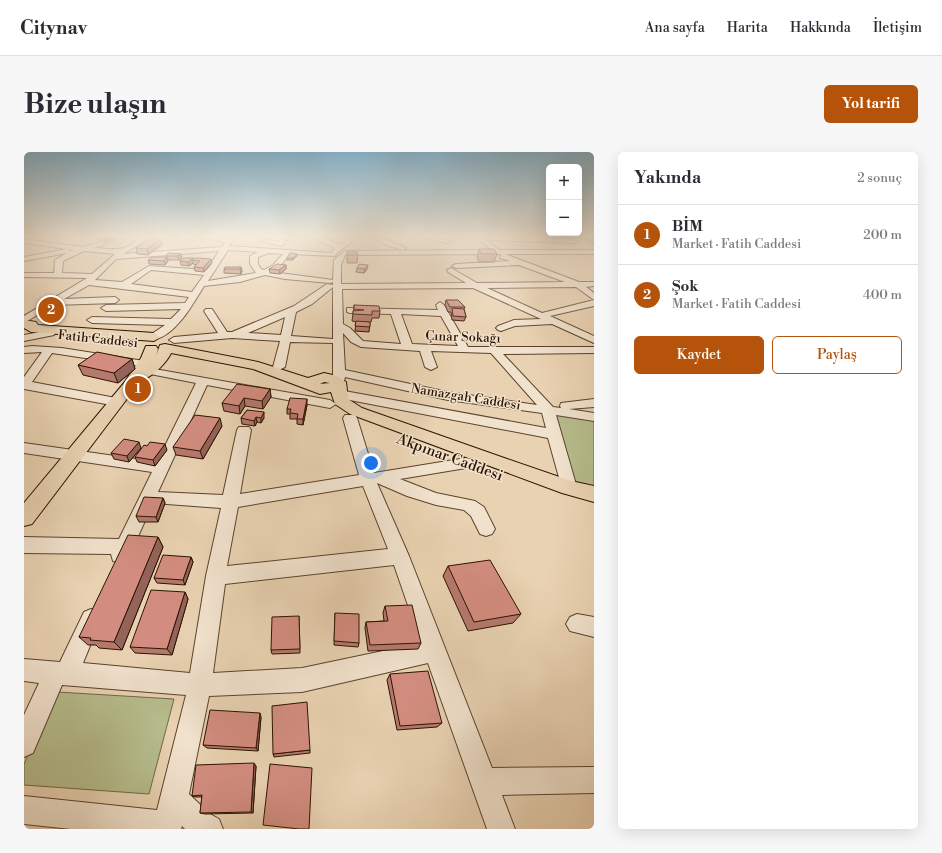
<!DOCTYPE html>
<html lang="tr">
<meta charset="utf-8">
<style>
body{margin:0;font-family:"Libre Bodoni",serif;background:#f7f7f7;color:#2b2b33}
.controls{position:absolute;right:12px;top:12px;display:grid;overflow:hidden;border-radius:6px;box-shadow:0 4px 16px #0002}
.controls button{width:36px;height:36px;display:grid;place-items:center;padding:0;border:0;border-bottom:1px solid #e1e1e2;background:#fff;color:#2b2b33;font:20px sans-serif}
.you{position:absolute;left:347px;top:311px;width:14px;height:14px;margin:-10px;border:3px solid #fff;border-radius:50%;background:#1a73e8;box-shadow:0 0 0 6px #1a73e833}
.badge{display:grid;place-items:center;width:26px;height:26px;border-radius:50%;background:#b45309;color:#fff;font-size:13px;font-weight:700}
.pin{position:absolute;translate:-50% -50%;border:2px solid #fff;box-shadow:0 1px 4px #0006}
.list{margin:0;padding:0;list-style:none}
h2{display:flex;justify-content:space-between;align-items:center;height:52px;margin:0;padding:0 16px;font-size:17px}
h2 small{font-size:13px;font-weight:400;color:#7c7c81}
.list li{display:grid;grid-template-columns:26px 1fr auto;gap:12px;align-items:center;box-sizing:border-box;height:60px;padding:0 16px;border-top:1px solid #e1e1e2}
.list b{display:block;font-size:15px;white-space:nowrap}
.list p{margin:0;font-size:13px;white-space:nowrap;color:#7c7c81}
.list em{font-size:13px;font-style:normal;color:#7c7c81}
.actions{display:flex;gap:8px;padding:12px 16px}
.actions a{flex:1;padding:9px 0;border:1px solid #b45309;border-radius:6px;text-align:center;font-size:14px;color:#b45309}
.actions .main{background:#b45309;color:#fff}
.map{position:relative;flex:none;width:570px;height:677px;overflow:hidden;border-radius:6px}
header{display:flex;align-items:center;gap:24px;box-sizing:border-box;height:56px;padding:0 20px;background:#fff;border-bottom:1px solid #e1e1e2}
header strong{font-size:19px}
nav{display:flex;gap:22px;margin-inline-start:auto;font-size:14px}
.intro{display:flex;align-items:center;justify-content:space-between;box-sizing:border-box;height:96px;padding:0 24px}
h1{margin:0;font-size:28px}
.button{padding:10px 18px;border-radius:6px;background:#b45309;color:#fff;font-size:14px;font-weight:700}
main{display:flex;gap:24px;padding:0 24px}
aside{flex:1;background:#fff;border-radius:6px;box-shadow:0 4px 16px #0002}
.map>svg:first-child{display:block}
.green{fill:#b6bc8c;stroke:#716846}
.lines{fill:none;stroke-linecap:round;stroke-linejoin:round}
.minor-casing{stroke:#5b432d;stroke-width:2}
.major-casing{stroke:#2c1301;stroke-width:2}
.minor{fill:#f1e2cd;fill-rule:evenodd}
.major{fill:#e9d2b2;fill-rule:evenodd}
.wall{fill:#b5796e;stroke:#2c1301}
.shaded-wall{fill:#94635a;stroke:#2c1301}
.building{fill:#d38d80;stroke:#2c1301}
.labels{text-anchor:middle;stroke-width:3;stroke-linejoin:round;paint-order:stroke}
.far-street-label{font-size:13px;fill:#2c1301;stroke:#f1e2cd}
.street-label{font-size:15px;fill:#2c1301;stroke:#f1e2cd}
</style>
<header>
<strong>Citynav</strong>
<nav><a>Ana sayfa</a><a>Harita</a><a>Hakkında</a><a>İletişim</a></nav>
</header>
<div class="intro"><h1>Bize ulaşın</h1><a class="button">Yol tarifi</a></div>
<main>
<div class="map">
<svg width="570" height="677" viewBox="0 0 570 677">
<rect width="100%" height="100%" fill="#e9d2b2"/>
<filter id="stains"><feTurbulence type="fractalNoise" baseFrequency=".005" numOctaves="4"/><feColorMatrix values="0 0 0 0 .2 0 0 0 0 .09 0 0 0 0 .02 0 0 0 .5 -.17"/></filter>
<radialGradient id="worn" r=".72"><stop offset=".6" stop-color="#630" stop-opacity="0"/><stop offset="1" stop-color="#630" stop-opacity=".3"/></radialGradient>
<path class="green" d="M529 260 570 267V337L549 333Z
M33 540 150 547 125 642 0 633V612Z"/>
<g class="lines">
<g class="minor-casing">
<path id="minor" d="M93 85H101L70 96C87 97 104 101 115 85H121L116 92 99 102 198 95 201 90 174 85 204 87 205 85H211L205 94 307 101 311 96 296 89V85H302V87L316 93 327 85H334L312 102 311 104 266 102 256 114 248 120 309 128 310 108 321 99 468 98 451 85H458L475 98H570V102H481L555 130H570V134L562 135 570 141V148L552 135 463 136 518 161 570 148V154L526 164 570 184V191L528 172 491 174 477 179 474 178 472 176 474 174 490 168 517 167 449 136 318 137 319 172 326 176 339 189 377 192 367 162 326 161 323 160V156L414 158 412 153 416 150 420 153 444 195H570V201L479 202 529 255 537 256 536 254 537 251 570 247V255L545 257 570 261V269L532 263 553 336 551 340 545 342 539 340 524 286 315 246 309 242 315 238 522 276 518 261 424 248 321 225 319 233H311L309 230V191L266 190 261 215 255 218 249 215 256 189 208 186 150 191 145 188 150 185 194 181 180 159 182 157H188L203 180H208L270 154 303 132 309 133V130L306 131 261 127 241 123 216 130 180 134C169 152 152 183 130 188L125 185 126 183 141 173 68 171 63 168 68 165 147 167 157 157 82 159 77 156 82 153 161 151 165 145 65 133 40 147 91 145 95 148 91 151 30 153 0 171V164L63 126 0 125V121H30L31 108 43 101 0 109V105L43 97 46 99 50 98 0 91V87L59 95ZM204 98 234 100 226 104V112L232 121 184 129ZM60 99 91 102 68 122 38 121 39 109ZM195 99 183 118 125 114 98 130 71 128 92 107ZM245 101 259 102 249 113 240 118 237 117 234 112V105ZM477 102 476 106 486 109 432 112 428 114 432 116 495 113 541 130 453 131 427 116 423 118 424 120 442 131 317 132V113L321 103ZM127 118 180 123 168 140 107 132ZM309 135V187L267 184 272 160 288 152ZM377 162 417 164 434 194 388 192ZM261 165 257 183 224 181ZM319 181 327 190 337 195 396 199 401 215 407 218 413 215 407 199 467 201 513 253 424 240 321 218Z
M258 85H264L259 93 257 94 238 89 241 87 255 90Z
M347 85H354L382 96 379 98 365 94Z
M403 85H412L428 90 425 92Z
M468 85 551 87 554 89 551 91 466 88 465 87Z
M26 178 30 179 31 181 30 183 0 189V183Z
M8 194 38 196 120 209 126 212 120 215 28 201 8 230 97 247 99 250 97 253 93 254 0 237V225L18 200 0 201V195Z
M125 216 306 248 312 252 306 256 183 233 134 340 199 343 213 278 215 275H225L227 278 216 342 335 323 319 266 321 263H331L333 266 350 321 442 306 447 307 449 311 447 315 442 316 376 327 412 341 451 349 460 355 471 377 468 382 462 384 456 382 447 364 440 358 412 353 383 344 353 331 385 404 468 616 570 615V641L478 643 491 677H463L404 511 278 540 185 544 165 642 186 662 195 667 199 677H161L158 674 157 677H47L0 672V644L133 658 162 543 38 533 9 601 0 605V563L15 531 0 529V507L36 510 60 460 67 457 74 460 77 467 59 511 166 521 182 424 197 356 129 351 103 409 96 411 89 409 87 402 0 401V385L95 387 128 320 0 301V291L133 310 172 231 121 221 119 219 121 217ZM339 334 364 397 203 414 214 355ZM370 413 397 491 278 516 189 521 201 432Z
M553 462 570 465V485L546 479 542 472 546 465Z"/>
</g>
<g class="major-casing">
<path id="major" d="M0 168 12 170 14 173 130 181 136 185 130 189 7 180 0 176Z
M141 192 234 210 284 226 300 221 313 224 322 230 324 247 338 256 483 307 547 329 570 334V350L538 341 326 262 311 252 307 240 296 242 229 217 147 201C144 209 127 227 118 227L8 372 0 374V351L100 231 117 206 122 194H132L134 197 132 204 136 193ZM300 230 306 231 296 232Z"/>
</g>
<use href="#minor" class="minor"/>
<use href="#major" class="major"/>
</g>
<path class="wall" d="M77 85H90L91 87 82 90 76 89 75 86Z
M558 85H570V93H569Z
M139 92 124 103 113 102 112 96Z
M455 97 473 102 470 110H455L453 105Z
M323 100 334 103 333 111H323Z
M157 102 158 106 155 108H144V109L141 113 125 112 124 108 142 105V104Z
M273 104 269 108H263V106Z
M169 107 188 111 180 120 171 119 170 115 173 113 169 112V111L165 114 157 113 156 109Z
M262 113V117L256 122 246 121 245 117Z
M217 115 218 119 217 122 200 121V117Z
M333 116 343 117 340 121 332 120Z
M422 148 441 155 440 157 442 165 440 169 428 168 427 160H424L421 153Z
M330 153 356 159 355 166H348L347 170H346L345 180 331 179 332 170 328 169Z
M108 207 111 217 94 231 59 223 54 213Z
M246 237 247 245 239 257 221 254 216 262 200 259 198 251Z
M283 253 279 273 273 272V267H266V262H263V257Z
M223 258 240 266 237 271 233 270 231 274 218 272 217 266Z
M198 274 179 307 152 303 149 295Z
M117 296 105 310 90 307 87 301Z
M143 298 131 314 113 310 111 305Z
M139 346 141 351 134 370H115L112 364Z
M134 385 139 395 98 498 75 496 72 493H64L55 485Z
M167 405 169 410 161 433 133 431 130 426Z
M424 414 497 462 489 471 444 479 419 424Z
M161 440 164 447 148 503 111 501 106 495Z
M361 454 397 491 394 497 344 499 341 476 342 470 360 469 359 461Z
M311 461 335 491 334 495 310 493Z
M275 464 276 501 248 502 247 498Z
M366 522 418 571 413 575 373 578 363 528Z
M237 565 234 599 183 596 179 593Z
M286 598V601L250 605 249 602Z
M232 614 229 661 181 662 176 661 178 645H172L168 644Z"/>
<path class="shaded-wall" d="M85 85H90L91 87 82 90 80 86Z
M137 87 139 92 124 103 123 97Z
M157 102 158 106 155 108 154 104Z
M273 102V104L269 108V106Z
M143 105 144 109 141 113 140 109Z
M169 106V108H168L169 111 165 114 164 110Z
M187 107 188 111 180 120 179 116Z
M262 113V117L256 122 255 118Z
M344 113 343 117 340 121 341 117Z
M217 115 218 119 217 122 216 117Z
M108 207 111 217 94 231 90 221Z
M246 237 247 245 239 257 238 249Z
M220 246 221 254 216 262 215 254Z
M283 247V253L279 273V267Z
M240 260V266L237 271V266Z
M232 265 233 270 231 274 230 269Z
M196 266 198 274 179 307 176 299Z
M115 290 117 296 105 310 103 304Z
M141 292 143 298 131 314 129 308Z
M139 346 141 351 134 370 132 365Z
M134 385 139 395 98 498 90 490Z
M167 405 169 410 161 433 159 428Z
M161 440 164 447 148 503 143 497Z
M236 561 237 565 234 599 232 596Z
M230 611 232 614 229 661 227 660Z"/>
<path class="building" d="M77 85H85L80 86H75Z
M127 86 137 87 123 97 112 96Z
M455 97H470L473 102H457Z
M323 100H333L334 103H323Z
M144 101 157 102 154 104H142Z
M266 101 273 102 269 106H263Z
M128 105H143L140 109 124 108Z
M160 106H169L164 110 156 109Z
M170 106 187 107 179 116 170 115 176 109 168 108Z
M253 112 262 113 255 118 245 117Z
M335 112 344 113 341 117 333 116Z
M201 115H217L216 117H200Z
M422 148H434L441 155H426Z
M330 153 355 154 356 159H348V163L329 162V159L340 158 330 157Z
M428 156 440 157 442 165 429 164Z
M332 169 346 170V175L331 174Z
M73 200 108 207 90 221 54 213Z
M213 232 246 237 238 249 220 246 215 254 198 251Z
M266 246 283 247 279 267H273L274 262 266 261 267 257H263Z
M223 258 240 260 237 266 232 265 230 269 217 266Z
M171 263 196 266 176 299 149 295Z
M100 287 115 290 103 304 87 301Z
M126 290 141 292 129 308 111 305 120 293 123 294Z
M120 345 139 346 132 365 112 364Z
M104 383 134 385 90 490 66 488 67 486 55 485Z
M139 403 167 405 159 428 130 426Z
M466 408 497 462 450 470 424 414Z
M127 438 161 440 143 497 106 495Z
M388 453 397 491 346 493 342 470 364 469 361 454Z
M311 461 335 462V491L310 489Z
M275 464 276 497 247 498 248 465Z
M404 519 418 571 376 574 366 522Z
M283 550 286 598 249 602 248 554Z
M186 558 236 561 232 596 179 593Z
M230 611 227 660 176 661 178 643 168 644 172 613Z
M246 612 288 616 285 677H275L239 673Z"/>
<linearGradient id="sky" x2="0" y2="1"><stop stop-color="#87b6d0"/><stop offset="0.47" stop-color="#f5ebdc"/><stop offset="1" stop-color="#f5ebdc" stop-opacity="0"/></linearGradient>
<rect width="570" height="179" fill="url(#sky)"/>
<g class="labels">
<g class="far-street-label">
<text transform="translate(439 184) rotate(2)" y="5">Çınar Sokağı</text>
<text transform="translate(74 186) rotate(6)" y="5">Fatih Caddesi</text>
<text transform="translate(442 244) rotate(9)" y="5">Namazgah Caddesi</text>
</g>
<g class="street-label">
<text transform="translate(426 305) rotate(20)" y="5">Akpınar Caddesi</text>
</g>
</g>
<rect width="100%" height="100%" filter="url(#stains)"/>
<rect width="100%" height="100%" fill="url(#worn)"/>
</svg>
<div class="controls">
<button>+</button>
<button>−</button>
</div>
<div class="you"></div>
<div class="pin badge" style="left:114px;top:237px">1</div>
<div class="pin badge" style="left:27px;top:158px">2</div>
</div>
<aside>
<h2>Yakında<small>2 sonuç</small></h2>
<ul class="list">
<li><span class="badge">1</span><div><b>BİM</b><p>Market · Fatih Caddesi</p></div><em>200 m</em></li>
<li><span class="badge">2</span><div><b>Şok</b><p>Market · Fatih Caddesi</p></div><em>400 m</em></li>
</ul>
<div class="actions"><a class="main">Kaydet</a><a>Paylaş</a></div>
</aside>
</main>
